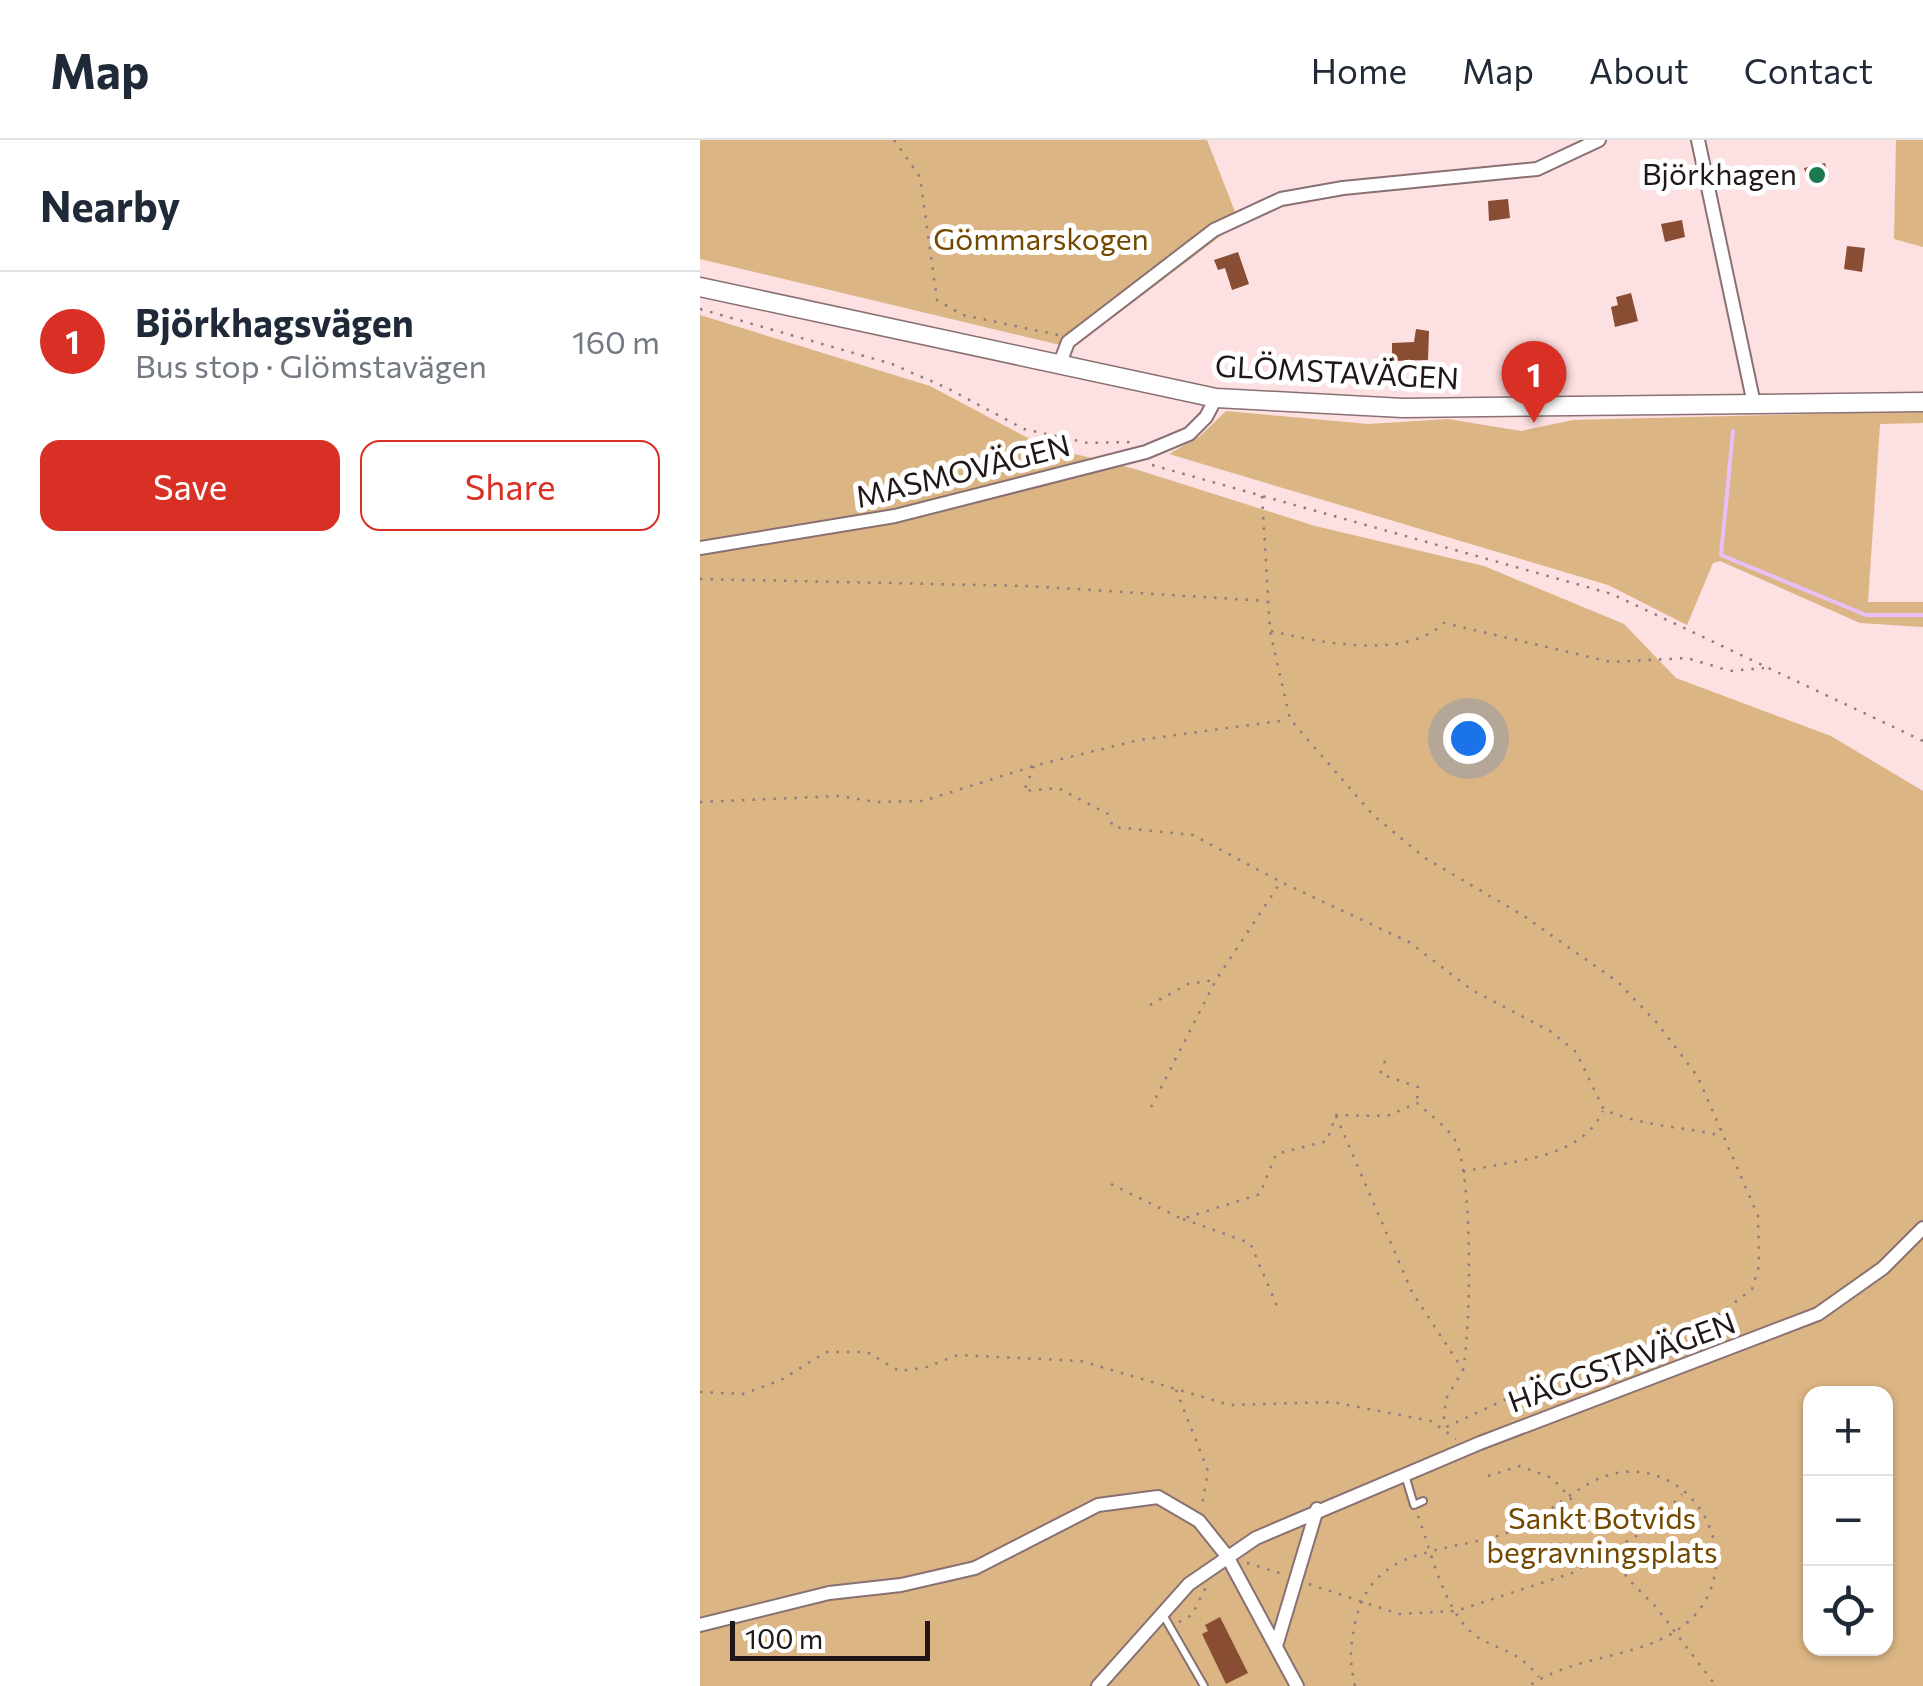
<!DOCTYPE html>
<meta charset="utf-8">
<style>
body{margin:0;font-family:Commissioner,sans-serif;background:#f6f6f7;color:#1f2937}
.controls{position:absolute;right:30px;bottom:30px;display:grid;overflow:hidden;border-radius:20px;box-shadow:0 2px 8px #0004}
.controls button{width:90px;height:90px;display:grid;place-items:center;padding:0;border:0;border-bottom:2px solid #e0e1e3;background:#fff;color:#1f2937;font:50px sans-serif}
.scale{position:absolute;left:30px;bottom:25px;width:200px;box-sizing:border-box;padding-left:10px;border:5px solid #211717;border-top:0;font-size:28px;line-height:35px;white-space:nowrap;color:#211717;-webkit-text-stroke:8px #fff;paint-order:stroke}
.you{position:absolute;left:768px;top:598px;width:35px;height:35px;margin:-25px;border:8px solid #fff;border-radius:50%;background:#1a73e8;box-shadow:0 0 0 15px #1a73e833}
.badge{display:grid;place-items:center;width:65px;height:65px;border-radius:50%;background:#d93025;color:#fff;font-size:32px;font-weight:700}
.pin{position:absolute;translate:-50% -82px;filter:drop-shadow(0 2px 5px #0008)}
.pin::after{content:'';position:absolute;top:52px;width:35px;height:30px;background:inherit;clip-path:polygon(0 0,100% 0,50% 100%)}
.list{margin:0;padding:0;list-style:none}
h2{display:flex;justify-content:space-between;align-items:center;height:130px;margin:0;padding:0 40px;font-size:42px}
h2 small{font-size:32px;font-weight:400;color:#747a83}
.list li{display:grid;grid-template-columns:65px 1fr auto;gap:30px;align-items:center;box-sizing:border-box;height:140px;padding:0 40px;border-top:2px solid #e0e1e3}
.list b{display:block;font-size:38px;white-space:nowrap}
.list p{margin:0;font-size:32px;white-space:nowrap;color:#747a83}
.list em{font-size:32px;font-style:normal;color:#747a83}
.actions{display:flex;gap:20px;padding:30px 40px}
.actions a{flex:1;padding:22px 0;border:2px solid #d93025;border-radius:20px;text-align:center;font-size:35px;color:#d93025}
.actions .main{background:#d93025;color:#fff}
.icon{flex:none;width:55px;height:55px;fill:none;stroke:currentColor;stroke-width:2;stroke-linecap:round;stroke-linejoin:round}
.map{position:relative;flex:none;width:1223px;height:1546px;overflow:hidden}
header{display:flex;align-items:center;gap:60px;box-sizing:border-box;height:140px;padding:0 50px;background:#fff;border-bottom:2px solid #e0e1e3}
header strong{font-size:48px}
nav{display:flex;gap:55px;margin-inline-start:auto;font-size:35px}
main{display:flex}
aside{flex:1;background:#fff}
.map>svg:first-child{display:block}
.green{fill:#dcb584;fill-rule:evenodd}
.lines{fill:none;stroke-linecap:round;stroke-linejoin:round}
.stream{stroke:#e9bff8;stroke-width:4}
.building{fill:#894d34}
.service-casing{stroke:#897072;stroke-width:10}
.minor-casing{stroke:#897072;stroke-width:16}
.secondary-casing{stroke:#897072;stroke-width:21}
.path{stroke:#8f7c7d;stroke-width:2.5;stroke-dasharray:2.5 8;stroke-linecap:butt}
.service{stroke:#fff;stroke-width:6}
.minor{stroke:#fff;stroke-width:12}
.secondary{stroke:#fff;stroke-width:18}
.poi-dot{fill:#1d794f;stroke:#fff;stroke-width:4}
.labels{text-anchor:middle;stroke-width:10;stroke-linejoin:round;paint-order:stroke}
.poi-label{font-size:30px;fill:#211717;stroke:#fff;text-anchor:end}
.park-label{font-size:30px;fill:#734900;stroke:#fff}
.street-label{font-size:30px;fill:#211717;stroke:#fff}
</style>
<header>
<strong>Map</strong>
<nav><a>Home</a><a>Map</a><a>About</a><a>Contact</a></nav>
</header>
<main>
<aside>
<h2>Nearby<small></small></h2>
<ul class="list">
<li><span class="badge">1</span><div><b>Björkhagsvägen</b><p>Bus stop · Glömstavägen</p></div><em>160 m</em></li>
</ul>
<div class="actions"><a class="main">Save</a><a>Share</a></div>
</aside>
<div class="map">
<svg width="1223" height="1546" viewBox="0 0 1223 1546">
<rect width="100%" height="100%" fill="#fde0e2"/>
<path class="green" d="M0 0H507L539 82 373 208 0 119Z
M1196 0H1223V107L1194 99Z
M0 175 230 246 343 306 435 329 615 386 784 426 924 484 976 538 1131 596 1223 651V1546H0ZM1110 1254H1186V1508H1110Z
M526 271 668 284 748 279 821 291 873 280 1223 271V283L1180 284 1168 462H1223V487L1160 483 1020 421 1013 423 987 485 908 445 469 314 500 296Z"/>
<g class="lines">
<path class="stream" d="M1033 291 1021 415 1166 475H1223"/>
</g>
<path class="building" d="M1125 23 1129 37 1112 44 1108 40 1104 28Z
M808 59 810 78 789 81 788 61Z
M982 80 985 97 965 102 961 84Z
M1147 106 1165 108 1162 132 1144 129Z
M538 112 549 144 532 150 525 128 518 130 514 120Z
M931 153 938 181 915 187 911 167 918 165 916 157Z
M716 189 729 191 728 220 692 221V203L714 202Z
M520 1477 548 1533 526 1544 502 1494 508 1491 505 1485Z"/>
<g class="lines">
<g class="service-casing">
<path id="service" d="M705 1335 714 1365 723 1361
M462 1473 504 1546"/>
</g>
<g class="minor-casing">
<path id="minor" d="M998 0 1054 264
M360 223 368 202 514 90 581 59 643 48 837 29 899 0
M0 408 195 376 446 312 489 294 506 277 516 258
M0 1485 129 1453 201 1445 275 1428 398 1365 458 1357 499 1381 527 1416 597 1546
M576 1506 617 1369
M398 1546 489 1444 556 1398 780 1303 1118 1174 1183 1128 1223 1088"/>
</g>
<g class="secondary-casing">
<path id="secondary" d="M0 147 516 258 703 268 1223 262"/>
</g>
<path class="path" d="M194 0 220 37 237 160 263 175 358 195
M0 169 192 224 247 248 324 289 388 303 433 302
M452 325 912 454 1223 601
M562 356 570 491 590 579 673 675 725 718 824 776 918 842 957 883 998 937 1058 1076 1059 1126 1052 1149 1020 1174 843 1242 742 1289
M0 439 328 446 567 461
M571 491C619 502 704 521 744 483L911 522 987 518 1030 531 1064 528
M334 626 324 651 358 648 408 674 413 687 493 695 581 742 709 802 772 850 850 891 876 912 904 970C946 987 980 986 1023 996
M0 662 139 656 176 662 223 661 337 625 439 600 587 580
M450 865 488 844 515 840
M685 921 680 934 718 947 717 962
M451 967 516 840 580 743
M636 976 712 1152 763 1230 746 1259 743 1287
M763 1032C809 1020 880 1021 903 971
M411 1044 482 1079 560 1054 576 1014 627 1001 636 975 687 976 717 963C729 974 749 988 756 1002 773 1039 771 1187 763 1230
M483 1079 550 1103 578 1168
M476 1250 508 1331 502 1365
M0 1252 43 1254 81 1240 126 1212H167L199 1231 224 1228 258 1215 381 1221 530 1265 633 1262 731 1281 756 1299
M788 1336 820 1326 852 1338 894 1384 928 1439 957 1468 1016 1546
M718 1376C731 1411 742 1463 769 1490 791 1511 814 1505 839 1537
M547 1423 583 1434
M609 1444 699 1474 756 1471 872 1433 950 1388 982 1354
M479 1482 492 1475 506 1447
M655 1546C649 1521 650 1504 656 1479 675 1400 756 1415 817 1389 852 1374 884 1336 923 1332 1003 1325 1048 1427 989 1481 946 1520 879 1512 829 1546"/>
<use href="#service" class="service"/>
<use href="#minor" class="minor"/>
<use href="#secondary" class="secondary"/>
</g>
<circle class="poi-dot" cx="1117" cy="35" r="10"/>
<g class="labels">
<g class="poi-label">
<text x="1097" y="45">Björkhagen</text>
</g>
<g class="park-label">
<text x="341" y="110">Gömmarskogen</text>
<text x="902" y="1389">Sankt Botvids<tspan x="902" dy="34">begravningsplats</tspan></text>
</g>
<g class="street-label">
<text transform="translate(637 233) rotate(3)" y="10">GLÖMSTAVÄGEN</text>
<text transform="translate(263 332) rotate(-14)" y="10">MASMOVÄGEN</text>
<text transform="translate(922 1223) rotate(-20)" y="10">HÄGGSTAVÄGEN</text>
</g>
</g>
</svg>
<div class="controls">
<button>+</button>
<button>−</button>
<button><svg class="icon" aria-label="locate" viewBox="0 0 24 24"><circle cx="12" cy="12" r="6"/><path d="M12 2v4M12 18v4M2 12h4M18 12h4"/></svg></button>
</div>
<div class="scale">100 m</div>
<div class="you"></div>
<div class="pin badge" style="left:834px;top:283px">1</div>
</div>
</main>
